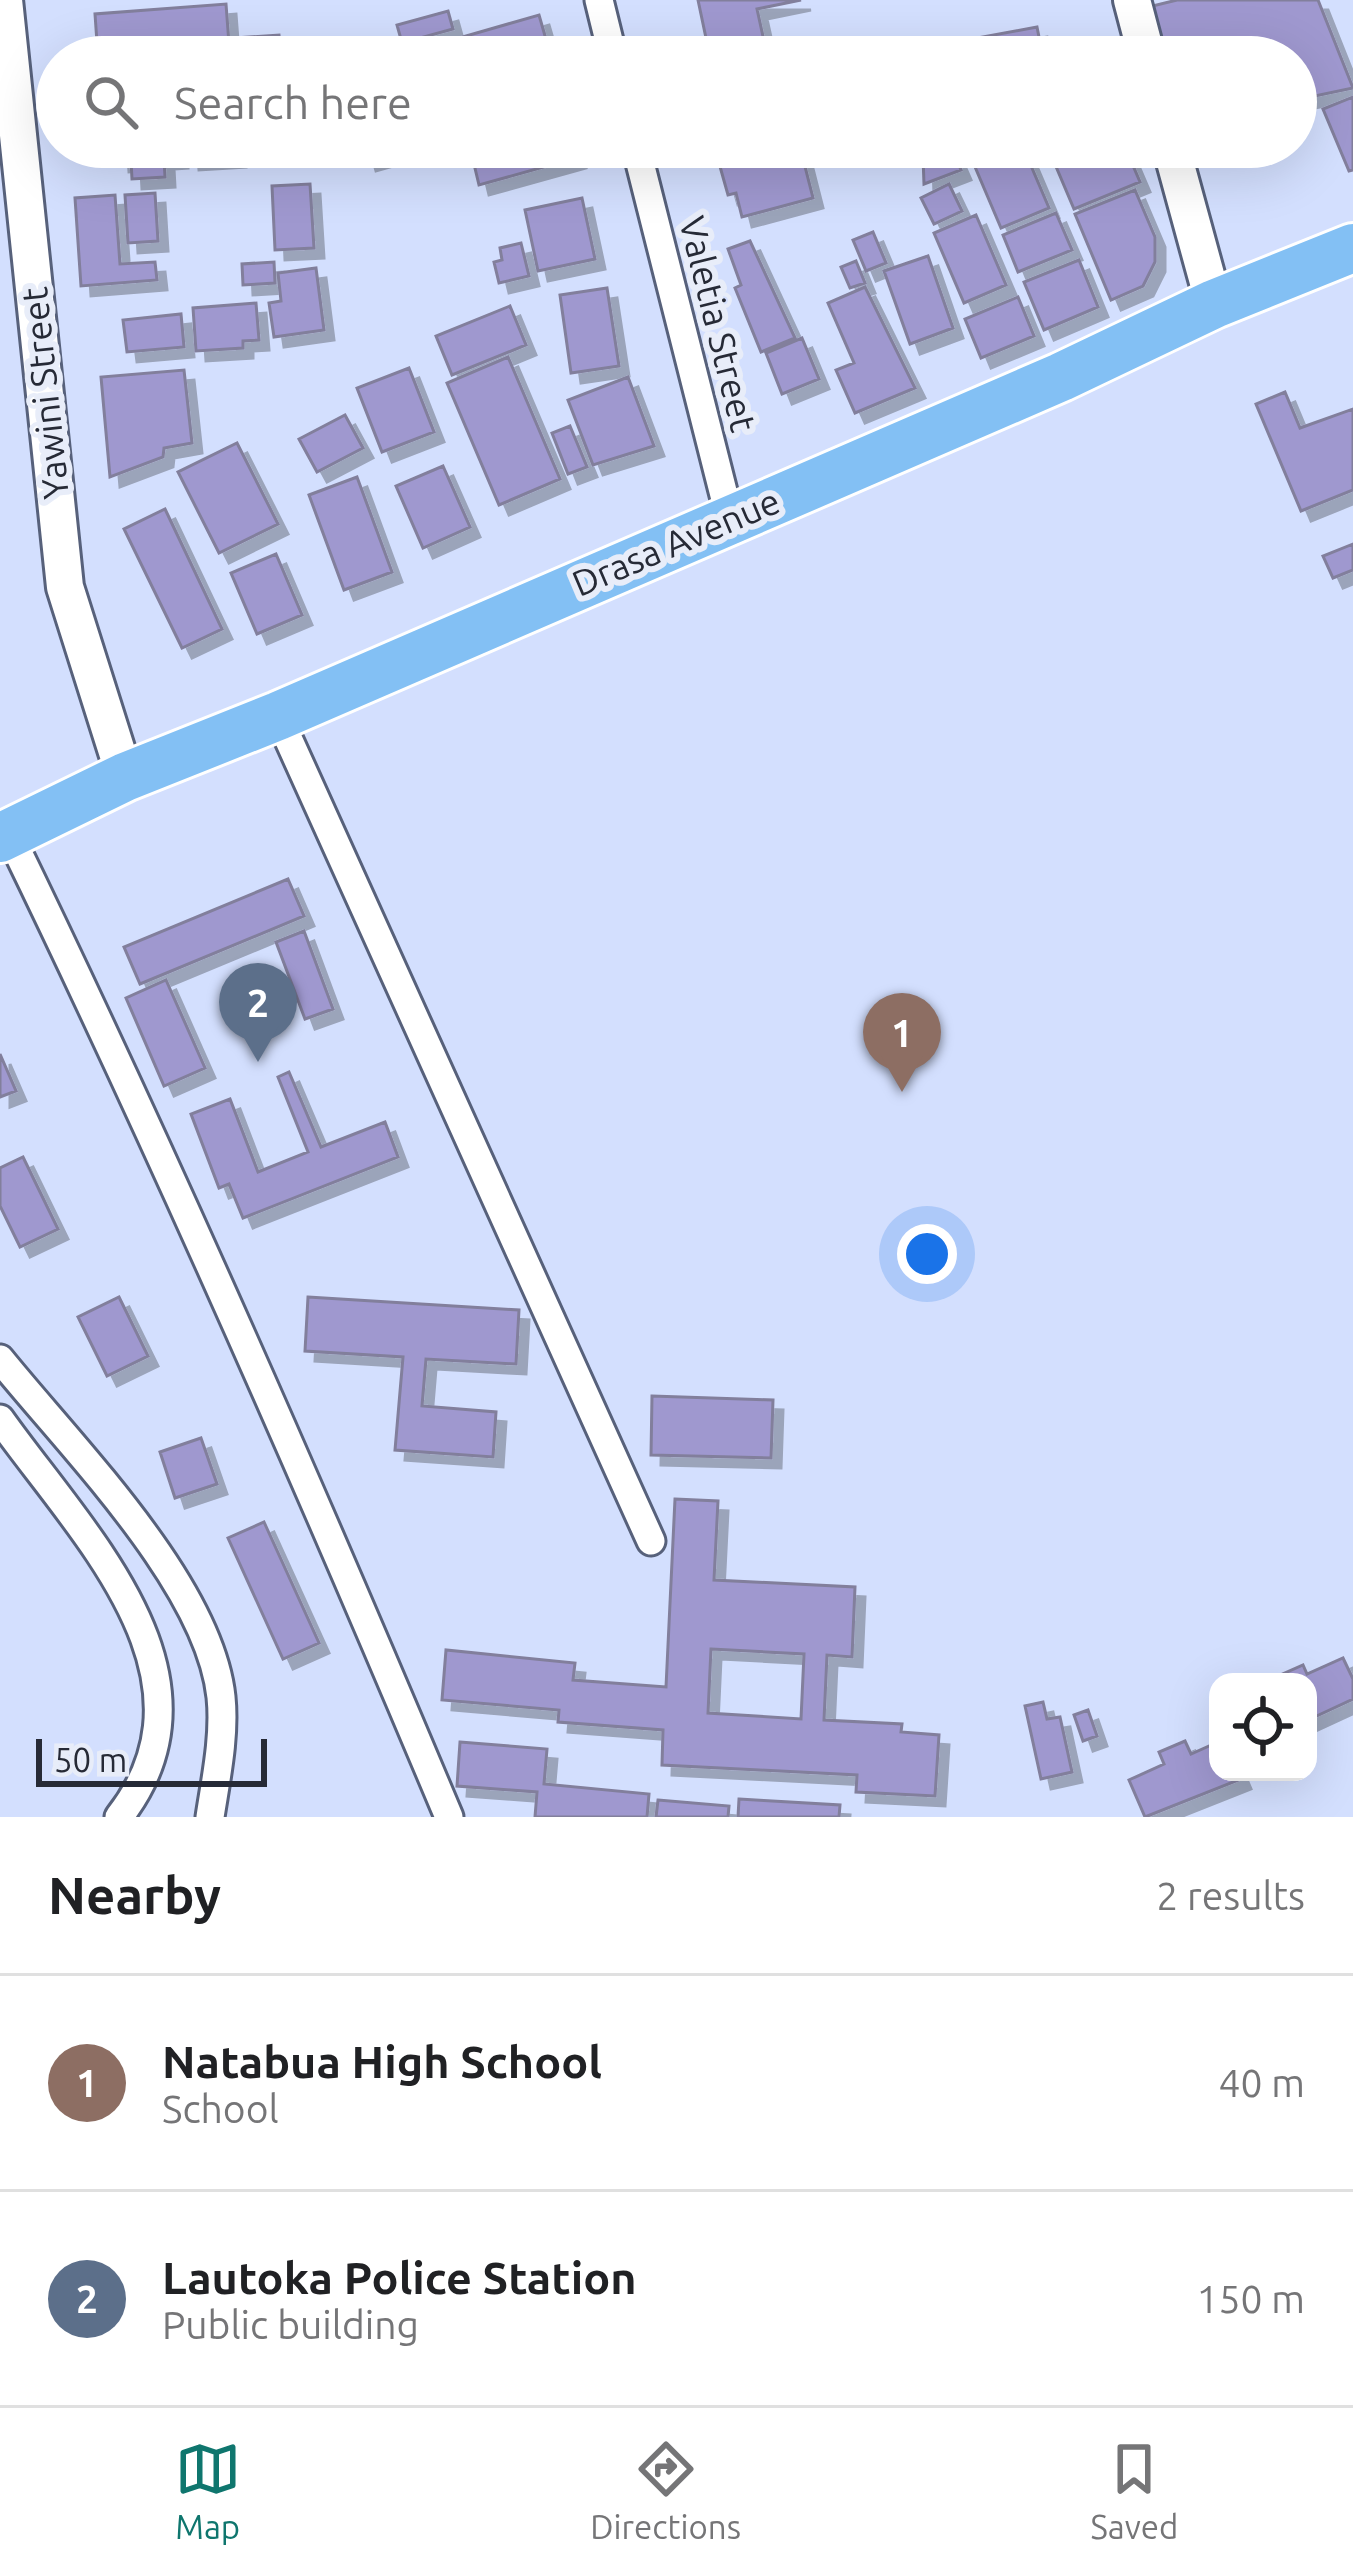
<!DOCTYPE html>
<style>
body{margin:0;font-family:Ubuntu,sans-serif;background:#f2f2f2;color:#202124}
.controls{position:absolute;right:36px;bottom:36px;display:grid;overflow:hidden;border-radius:24px;box-shadow:0 12px 48px #0002}
.controls button{width:108px;height:108px;display:grid;place-items:center;padding:0;border:0;border-bottom:3px solid #e0e0e0;background:#fff;color:#202124;font:60px sans-serif}
.scale{position:absolute;left:36px;bottom:30px;width:231px;box-sizing:border-box;padding-left:12px;border:6px solid #262a36;border-top:0;font-size:33px;line-height:42px;white-space:nowrap;color:#262a36;-webkit-text-stroke:9px #e8edf9;paint-order:stroke}
.you{position:absolute;left:927px;top:1254px;width:42px;height:42px;margin:-30px;border:9px solid #fff;border-radius:50%;background:#1a73e8;box-shadow:0 0 0 18px #1a73e833}
.badge{display:grid;place-items:center;width:78px;height:78px;border-radius:50%;background:#0f766e;color:#fff;font-size:39px;font-weight:700}
.pin{position:absolute;translate:-50% -99px;filter:drop-shadow(0 3px 6px #0008)}
.pin::after{content:'';position:absolute;top:63px;width:42px;height:36px;background:inherit;clip-path:polygon(0 0,100% 0,50% 100%)}
.list{margin:0;padding:0;list-style:none}
h2{display:flex;justify-content:space-between;align-items:center;height:156px;margin:0;padding:0 48px;font-size:51px}
h2 small{font-size:39px;font-weight:400;color:#757577}
.list li{display:grid;grid-template-columns:78px 1fr auto;gap:36px;align-items:center;box-sizing:border-box;height:216px;padding:0 48px;border-top:3px solid #e0e0e0}
.list b{display:block;font-size:45px;white-space:nowrap}
.list p{margin:0;font-size:39px;white-space:nowrap;color:#757577}
.list em{font-size:39px;font-style:normal;color:#757577}
.icon{flex:none;width:66px;height:66px;fill:none;stroke:currentColor;stroke-width:2;stroke-linecap:round;stroke-linejoin:round}
.map{position:relative;flex:none;width:1353px;height:1817px;overflow:hidden}
.search{position:absolute;background:#fff;box-shadow:0 12px 48px #0002;left:36px;right:36px;top:36px;height:132px;display:flex;align-items:center;gap:30px;box-sizing:border-box;padding:0 42px;border-radius:66px;color:#757577;font-size:45px}
.sheet{height:588px;background:#fff}
nav{display:flex;justify-content:space-around;align-items:center;box-sizing:border-box;height:168px;border-top:3px solid #e0e0e0;background:#fff;font-size:33px;color:#757577}
nav a{display:grid;justify-items:center;gap:6px}
nav .on{color:#0f766e}
.map>svg:first-child{display:block}
.building{fill:#9f98cf;stroke:#827f9c;stroke-width:3;fill-rule:evenodd;filter:url(#shadow)}
.lines{fill:none;stroke-linecap:round;stroke-linejoin:round}
.street-casing{stroke:#57617b;stroke-width:33}
.secondary-casing{stroke:#57617b;stroke-width:42}
.highway-casing{stroke:#fff;stroke-width:54}
.street{stroke:#fff;stroke-width:27}
.secondary{stroke:#fff;stroke-width:36}
.highway{stroke:#83c0f4;stroke-width:48}
.labels{text-anchor:middle;stroke-width:12;stroke-linejoin:round;paint-order:stroke}
.street-label{font-size:36px;fill:#262a36;stroke:#e8edf9}
</style>
<div class="map">
<svg width="1353" height="1817" viewBox="0 0 1353 1817">
<defs>
<filter id="shadow"><feDropShadow dx="10" dy="10" stdDeviation="0" flood-color="#0004"/></filter>
</defs>
<rect width="100%" height="100%" fill="#d3dffe"/>
<path class="building" d="M698 0H801L757 9 766 50 736 57H710Z
M1177 0H1318L1353 88 1296 100V57H1153L1140 9Z
M226 4 230 57H98L95 14Z
M448 11 453 29 402 43 397 25Z
M539 15 550 53 457 57 452 40Z
M1037 27 1043 57H948L945 44Z
M279 35 281 57H237L236 38Z
M1353 97V170L1349 171 1323 109Z
M118 147H177L178 158 164 159 165 177 132 179 131 161 119 162Z
M188 147H235L236 157 189 160Z
M362 147H415L366 161Z
M481 147H573L576 158 479 185 474 164 485 161Z
M782 147H800L813 198 742 217 736 193 728 195 719 163Z
M951 147 961 170 924 184 923 157Z
M1023 147 1049 208 1001 228 967 148Z
M1056 147H1125L1140 182 1074 209 1049 150Z
M310 184 314 248 275 250 272 186Z
M949 184 962 211 934 224 921 198Z
M1135 190 1155 237V262L1143 286 1111 300 1075 214Z
M155 193 158 241 128 243 125 195Z
M115 195 120 264 155 262 157 280 81 286 75 198Z
M582 198 595 259 538 271 525 210Z
M1056 213 1072 250 1018 272 1003 235Z
M976 215 1006 285 964 303 934 233Z
M873 232 886 263 866 271 853 240Z
M750 241 795 338 761 352 735 288 741 285 728 249Z
M521 243 529 276 499 283 494 262 502 260 500 248Z
M928 256 953 328 910 344 884 271Z
M1079 260 1098 307 1044 330 1024 282Z
M856 261 865 283 850 288 841 267Z
M274 262 275 283 243 285 242 264Z
M316 268 324 330 274 337 269 303 281 301 278 273Z
M865 287 915 388 855 413 836 370 854 363 828 303Z
M607 288 619 366 571 373 560 295Z
M1018 297 1034 336 981 358 965 319Z
M256 303 259 340 243 341V348L196 351 193 308Z
M510 306 526 345 452 375 436 336Z
M181 314 184 347 127 352 123 320Z
M802 338 819 379 782 394 766 353Z
M508 357 560 479 499 505 447 383Z
M409 368 434 432 382 452 357 388Z
M184 370 192 443 164 448 163 457 110 477 101 377Z
M628 377 654 446 593 465 568 400Z
M1285 392 1300 428 1353 409V490L1301 511 1256 404Z
M345 415 363 448 317 472 299 439Z
M570 426 587 467 568 474 552 433Z
M237 443 278 524 219 553 178 472Z
M443 466 470 527 423 548 396 486Z
M357 477 392 572 344 590 309 495Z
M165 509 222 629 182 648 124 529Z
M1353 544V570L1333 578 1323 556Z
M276 554 302 615 257 634 231 573Z
M288 879 304 916 140 984 124 947Z
M304 931 333 1009 305 1019 276 942Z
M166 980 205 1068 164 1086 126 998Z
M0 1054 16 1091 0 1097Z
M289 1072 321 1147 385 1122 398 1157 243 1218 229 1184 219 1188 191 1114 230 1099 258 1172 308 1152 278 1077Z
M23 1157 58 1229 20 1247 0 1206V1168Z
M119 1297 148 1356 107 1376 78 1317Z
M308 1297 519 1310 516 1364 426 1359 422 1406 496 1412 493 1457 395 1450 403 1357 305 1351Z
M652 1396 773 1400 771 1458 651 1455Z
M201 1438 217 1484 175 1498 160 1452Z
M675 1499 718 1501 714 1580 855 1587 852 1657 827 1655 824 1720 902 1724 901 1732 939 1735 935 1796 856 1792 857 1775 662 1765 663 1730 558 1722 559 1710 442 1700 446 1650 575 1663 573 1680 666 1687ZM711 1649 804 1654 801 1719 708 1713Z
M264 1522 319 1643 283 1659 228 1538Z
M1343 1658 1353 1679V1699L1308 1720V1682H1279L1276 1677 1303 1665 1307 1674Z
M1043 1702 1047 1719 1060 1717 1072 1772 1041 1779 1025 1706Z
M1088 1710 1097 1736 1083 1741 1074 1715Z
M1185 1741 1191 1754 1218 1742V1772H1238L1241 1779 1145 1817 1129 1780 1164 1764 1159 1752Z
M460 1742 547 1749 544 1784 649 1794 647 1817H535L537 1792 457 1786Z
M739 1799 840 1805 839 1817H738Z
M658 1800 729 1806 728 1817H656Z"/>
<g class="lines">
<g class="street-casing">
<path id="street" d="M599 0 613 57
M636 147 730 519
M278 716 651 1541
M9 834C166 1157 310 1486 449 1817
M0 1359C71 1447 209 1584 221 1697 225 1736 216 1778 210 1817
M0 1419C79 1531 230 1675 119 1817"/>
</g>
<g class="secondary-casing">
<path id="secondary" d="M4 0 65 587 125 777
M1132 0 1147 57
M1171 147 1214 304"/>
</g>
<g class="highway-casing">
<path id="highway" d="M0 838 125 777 278 716 1061 377 1214 304 1353 248"/>
</g>
<use href="#street" class="street"/>
<use href="#secondary" class="secondary"/>
<use href="#highway" class="highway"/>
</g>
<g class="labels">
<g class="street-label">
<text transform="translate(718 324) rotate(76)" y="13">Valetia Street</text>
<text transform="translate(45 393) rotate(-96)" y="13">Yawini Street</text>
<text transform="translate(676 542) rotate(-23)" y="13">Drasa Avenue</text>
</g>
</g>
</svg>
<div class="controls">
<button><svg class="icon" aria-label="locate" viewBox="0 0 24 24"><circle cx="12" cy="12" r="6"/><path d="M12 2v4M12 18v4M2 12h4M18 12h4"/></svg></button>
</div>
<div class="scale">50 m</div>
<div class="you"></div>
<div class="pin badge" style="left:902px;top:1092px;background:#8d6e63">1</div>
<div class="pin badge" style="left:258px;top:1062px;background:#5c6f8a">2</div>
<div class="search"><svg class="icon" aria-label="search" viewBox="0 0 24 24"><circle cx="10" cy="10" r="6"/><path d="M15 15l6 6"/></svg>Search here</div>
</div>
<section class="sheet">
<h2>Nearby<small>2 results</small></h2>
<ul class="list">
<li><span class="badge" style="background:#8d6e63">1</span><div><b>Natabua High School</b><p>School</p></div><em>40 m</em></li>
<li><span class="badge" style="background:#5c6f8a">2</span><div><b>Lautoka Police Station</b><p>Public building</p></div><em>150 m</em></li>
</ul>
</section>
<nav>
<a class="on"><svg class="icon" aria-label="map" viewBox="0 0 24 24"><path d="M3 6l6-2 6 2 6-2v14l-6 2-6-2-6 2zM9 4v14M15 6v14"/></svg>Map</a>
<a><svg class="icon" aria-label="directions" viewBox="0 0 24 24"><path d="M12 3l9 9-9 9-9-9zM9 14v-3h6M13 9l2 2-2 2"/></svg>Directions</a>
<a><svg class="icon" aria-label="saved" viewBox="0 0 24 24"><path d="M7 4h10v16l-5-4-5 4z"/></svg>Saved</a>
</nav>
